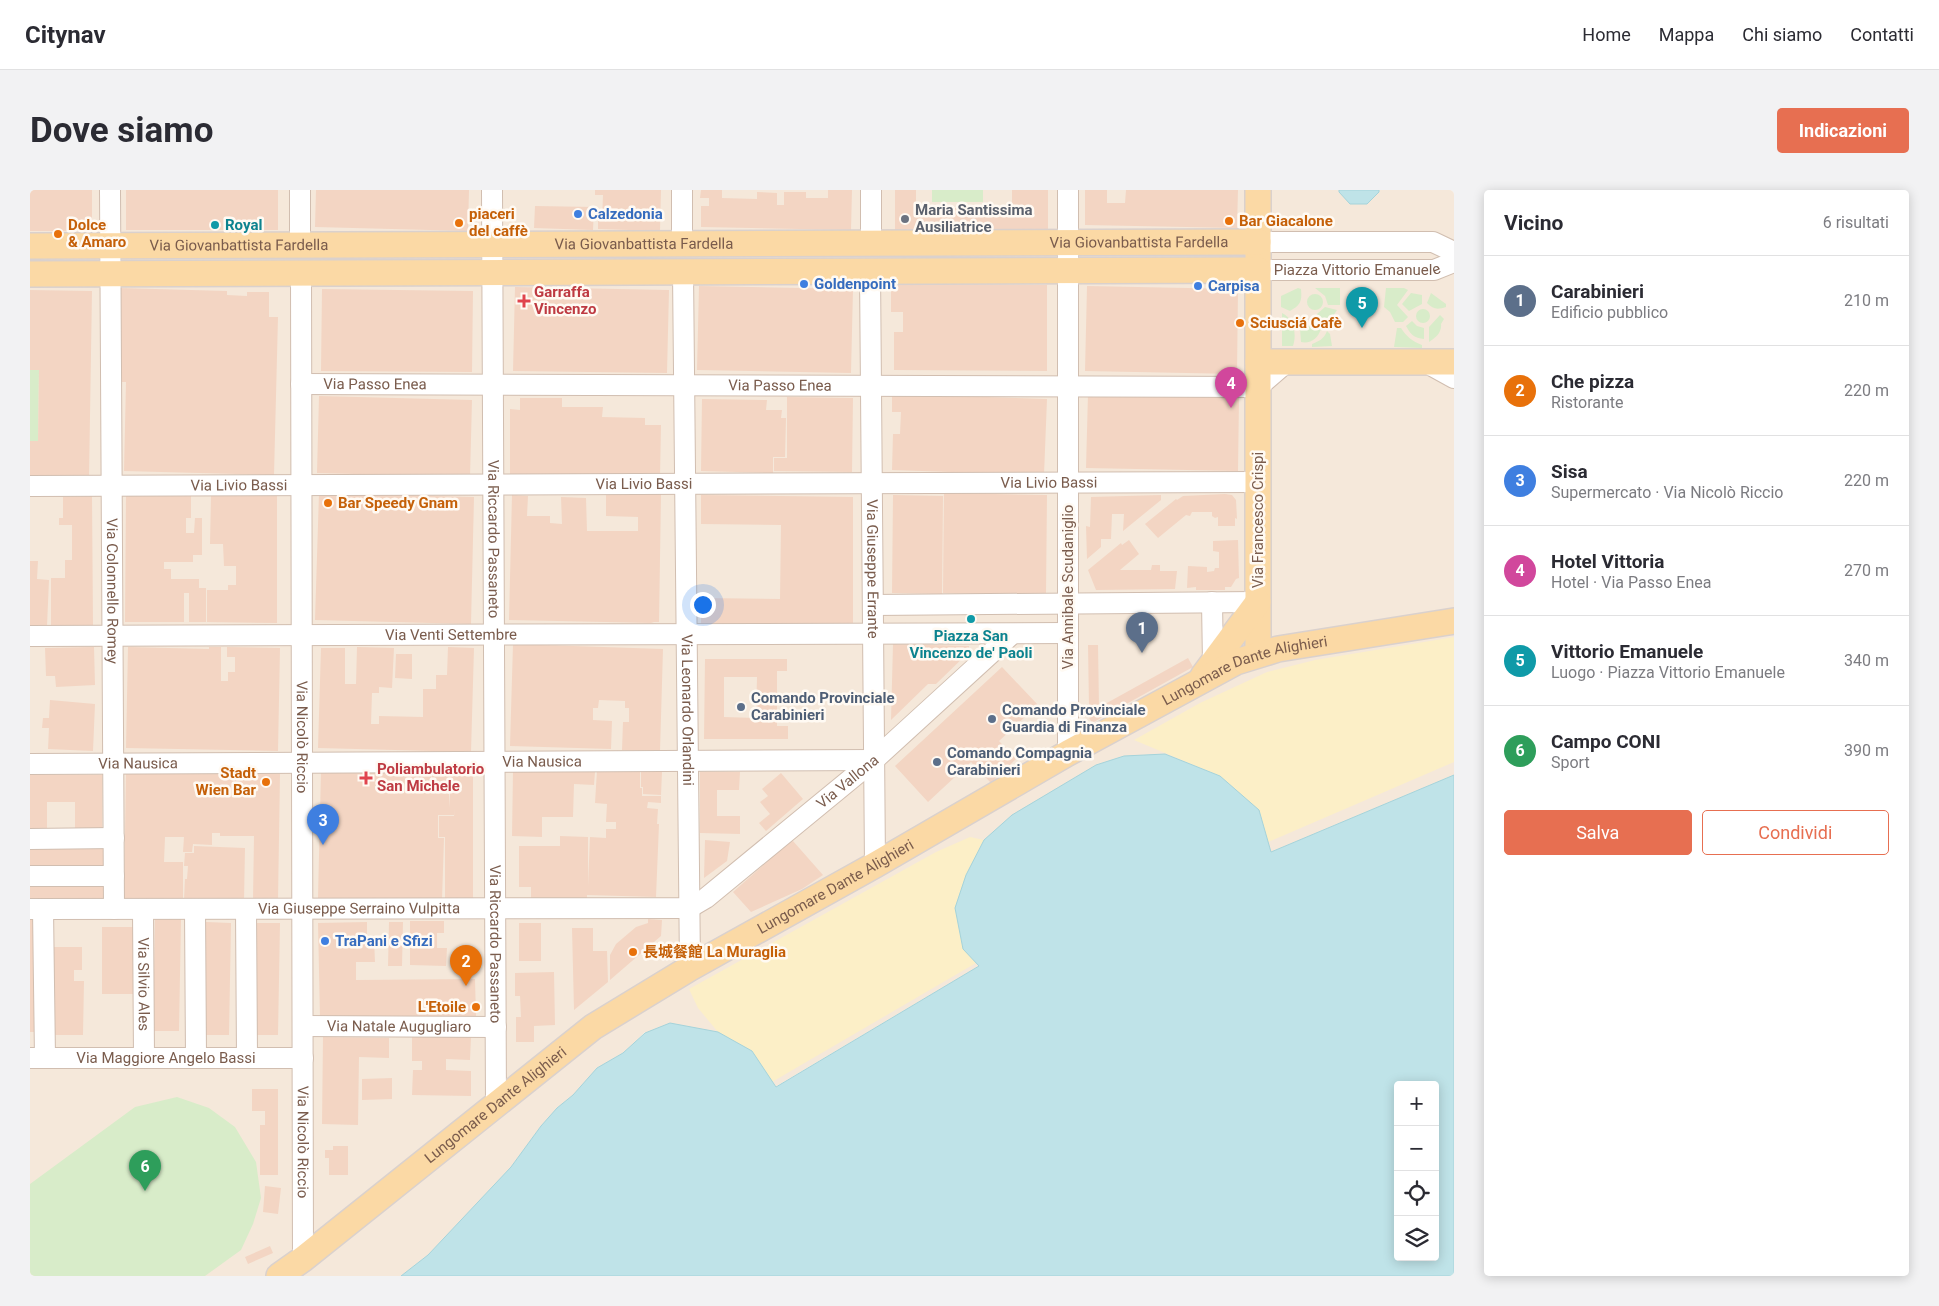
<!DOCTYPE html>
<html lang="it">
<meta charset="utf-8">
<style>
body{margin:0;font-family:Roboto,"Noto Sans SC",sans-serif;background:#f2f2f3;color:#2b2b33}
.controls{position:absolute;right:15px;bottom:15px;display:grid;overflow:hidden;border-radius:5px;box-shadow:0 2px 12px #0003}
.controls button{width:45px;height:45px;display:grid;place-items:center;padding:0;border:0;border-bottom:1px solid #e1e1e2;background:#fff;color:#2b2b33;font:25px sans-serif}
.you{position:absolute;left:672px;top:414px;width:18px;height:18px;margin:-12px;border:4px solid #fff;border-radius:50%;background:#1a73e8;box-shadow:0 0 0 8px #1a73e833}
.badge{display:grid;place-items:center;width:32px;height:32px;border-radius:50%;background:#e76f51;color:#fff;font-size:16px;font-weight:700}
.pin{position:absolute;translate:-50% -41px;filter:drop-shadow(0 1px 2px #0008)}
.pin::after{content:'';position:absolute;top:26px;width:18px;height:15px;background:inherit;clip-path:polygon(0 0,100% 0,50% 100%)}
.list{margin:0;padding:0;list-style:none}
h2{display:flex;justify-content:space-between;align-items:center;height:65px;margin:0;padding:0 20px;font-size:21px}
h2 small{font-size:16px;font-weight:400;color:#7c7c81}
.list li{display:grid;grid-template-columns:32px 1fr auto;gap:15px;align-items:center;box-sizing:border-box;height:90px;padding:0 20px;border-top:1px solid #e1e1e2}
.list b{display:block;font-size:19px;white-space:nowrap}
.list p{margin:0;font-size:16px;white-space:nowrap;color:#7c7c81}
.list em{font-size:16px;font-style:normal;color:#7c7c81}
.actions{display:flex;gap:10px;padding:15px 20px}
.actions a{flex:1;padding:11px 0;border:1px solid #e76f51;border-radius:5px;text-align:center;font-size:18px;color:#e76f51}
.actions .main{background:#e76f51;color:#fff}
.icon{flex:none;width:28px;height:28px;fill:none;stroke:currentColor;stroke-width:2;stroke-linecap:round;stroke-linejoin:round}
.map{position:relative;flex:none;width:1424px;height:1086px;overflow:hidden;border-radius:5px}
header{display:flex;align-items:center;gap:30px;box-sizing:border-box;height:70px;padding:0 25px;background:#fff;border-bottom:1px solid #e1e1e2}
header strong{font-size:24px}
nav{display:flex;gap:28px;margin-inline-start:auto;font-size:18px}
.intro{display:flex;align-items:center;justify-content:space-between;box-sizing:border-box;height:120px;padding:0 30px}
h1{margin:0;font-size:35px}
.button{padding:12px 22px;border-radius:5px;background:#e76f51;color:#fff;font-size:18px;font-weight:700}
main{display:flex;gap:30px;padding:0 30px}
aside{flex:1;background:#fff;border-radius:5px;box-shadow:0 2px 12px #0003}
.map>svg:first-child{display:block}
.residential{fill:#f5e8da}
.green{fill:#d8ecc9}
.sand{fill:#fcefc7}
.water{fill:#bfe3e8;stroke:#a5d3da;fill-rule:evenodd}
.building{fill:#f3d5c3;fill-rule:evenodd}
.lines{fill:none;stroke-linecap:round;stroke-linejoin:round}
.minor-casing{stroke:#d1beb0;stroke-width:22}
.major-casing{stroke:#dad1cd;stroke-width:28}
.minor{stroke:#fff;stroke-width:20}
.major{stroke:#fbd9a5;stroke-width:25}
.shop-dot{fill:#3f7fe0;stroke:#fffaf3;stroke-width:2}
.worship-dot{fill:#6b7280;stroke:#fffaf3;stroke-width:2}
.food-dot{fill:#e8710a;stroke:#fffaf3;stroke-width:2}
.culture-dot{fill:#0f9aa8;stroke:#fffaf3;stroke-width:2}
.health-dot{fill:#e0444e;stroke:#fffaf3;stroke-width:2}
.service-dot{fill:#5c6f8a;stroke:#fffaf3;stroke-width:2}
.labels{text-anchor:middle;stroke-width:5;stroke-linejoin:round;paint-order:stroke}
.worship-label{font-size:15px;font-weight:bold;fill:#5b616d;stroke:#fffaf3;text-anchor:start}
.food-label{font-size:15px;font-weight:bold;fill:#c56008;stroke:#fffaf3;text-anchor:start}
.shop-label{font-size:15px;font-weight:bold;fill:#366cbe;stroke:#fffaf3;text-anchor:start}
.culture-label{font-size:15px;font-weight:bold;fill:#0d838f;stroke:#fffaf3;text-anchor:start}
.street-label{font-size:15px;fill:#7a5c4d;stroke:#fffaf3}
.health-label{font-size:15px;font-weight:bold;fill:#be3a42;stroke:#fffaf3;text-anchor:start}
.service-label{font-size:15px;font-weight:bold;fill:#4e5e75;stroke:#fffaf3;text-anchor:start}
</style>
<header>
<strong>Citynav</strong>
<nav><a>Home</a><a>Mappa</a><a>Chi siamo</a><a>Contatti</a></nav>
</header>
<div class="intro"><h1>Dove siamo</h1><a class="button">Indicazioni</a></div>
<main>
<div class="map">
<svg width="1424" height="1086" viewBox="0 0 1424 1086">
<rect width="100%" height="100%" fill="#fdf6ec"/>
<path class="residential" d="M0 0H1424V585L1241 662 1229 620 949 776 745 897 722 861 615 842 593 863 567 878 543 905 527 918 511 936 481 977 398 1065 371 1086H0Z"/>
<path class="green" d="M902 0H953V12H902Z
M1268 98 1271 99C1272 111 1271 115 1260 121L1251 117V106Z
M1285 98H1310V115H1298L1295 106Z
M1356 98H1374L1378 100 1367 115 1378 127 1373 132H1365L1360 122 1354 117Z
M1381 103 1392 105V114L1379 121 1372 114Z
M1401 103 1416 114V117C1407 120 1403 119 1397 113Z
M1277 112a8 8 0 1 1 16 0a8 8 0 1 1-16 0Z
M1295 117 1307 120 1298 134 1285 131 1287 124Z
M1386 126a7 7 0 1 1 14 0a7 7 0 1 1-14 0Z
M1252 123C1264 129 1267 144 1263 156H1252Z
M1410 125 1414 129 1411 134C1412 143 1405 148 1399 152V137Z
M1382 131 1387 136 1394 138V149C1384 148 1381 145 1376 136Z
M1282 134 1291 139C1288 148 1281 154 1271 152L1270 138Z
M1367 138H1371C1377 147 1382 151 1392 155V158L1364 157Z
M1297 141 1300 144 1302 156 1282 157V154C1289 151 1294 149 1297 141Z
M0 180H9L8 251H0Z
M147 907 179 918 205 937 226 972 231 1008 223 1034 211 1060 175 1086H0V994L105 917Z"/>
<path class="sand" d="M1424 447V572L1238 652 1229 620 1190 586 1104 550 1170 513 1237 482 1285 470Z
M940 647 954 650 936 685 933 758 946 773 742 892 722 861 688 842 668 818 659 799 906 662Z"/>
<path class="water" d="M1309 0H1349V2L1337 14H1320L1309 2Z
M1135 564 1190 586 1229 620 1241 662 1424 585V1086H371L398 1065 481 977 511 936 527 918 543 905 567 878 593 863 615 843 640 833 688 842 722 861 746 897 949 776 933 759 925 718 936 685 954 650 982 625 1066 575 1094 566ZM1368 895H1405V1067H1368Z"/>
<path class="building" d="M0 0H62V41H0Z
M96 0H248V40H96Z
M286 0H439L438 41 285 37Z
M565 0H631L630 41 568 39V31H572L573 5H565Z
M671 0H692V8L727 9V2L747 3V15H754V2H776V8H798V0H822L821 40 671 37V16H679V8H670Z
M865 0H886V18H982V0H1018V39L865 40Z
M1055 0H1077V13H1095L1096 0H1208L1207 38 1055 35Z
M505 16 564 17 563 40 504 38Z
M861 94 1017 95V181L864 180V142H873V122H861Z
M669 96 823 99 821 183 667 180Z
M1057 96 1208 99 1207 184 1055 181Z
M485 97 639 100 637 183 483 181Z
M89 98 197 101V105L217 106V102H239V127H248L244 285 94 281 96 192H87Z
M292 99 443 101 442 182 291 181Z
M0 100 62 101 59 288 0 287V251H8L9 180H0Z
M862 204 1017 209 1014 285 862 280 863 244H870L871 222H862Z
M1058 204 1209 207 1208 281 1056 278Z
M289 206 442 210 440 287 287 283Z
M757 207 823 208 822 282 744 281V268H757Z
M490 208H532V217H573L572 227 615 228V235H631L630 287 480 285V219L490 220Z
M672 209 737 210 736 220H752L751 228H756L755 267H743V283L671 281Z
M289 303 444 307 441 434 285 430Z
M576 303 631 304 629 432H621L624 433 479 430 482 305 498 306 497 326H520V333L532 334 531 307 556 308 557 341H608V327L576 326Z
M914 303 1017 305 1016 405 913 403Z
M1195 304 1202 305 1206 310 1207 329 1205 328V336H1188V327L1185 328 1182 326V322H1162L1160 326 1156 325 1128 348 1115 334 1146 309 1147 310 1153 306Z
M96 305 161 306V328H156V343H164L165 328H172V365H163V372H134V379H141V389H169V398H176V432H159V403H154V432H95Z
M671 305 823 307V433L671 434V408L750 409 751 335 671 334Z
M863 305 913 306 912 404 862 403Z
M1131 305V310L1093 341 1094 324H1082L1081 349H1071V357L1057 369 1056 336 1060 337 1061 307Z
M62 306 63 435 21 436V388H35V370H42V335H29V328H33V307Z
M181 306H247V433L177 432V400H198V395H206V376H194L193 354H180Z
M1099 350 1109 364 1090 380H1121L1122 375H1130V381H1147L1145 399 1066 400 1058 380 1091 353 1092 355Z
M1208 350 1209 388 1206 389 1201 397H1195V400H1166V397L1157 398 1158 376 1177 377V382L1184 381 1185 378H1189V362L1183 361V351Z
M0 371H8L7 389 19 390 17 436 0 435Z
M483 454 633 459 630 561 592 560 593 532H599V518H595V511L569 510 568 518H563V530L582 531 581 559 480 556Z
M863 454 939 456V462L906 494H898L861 530Z
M1058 455H1068L1069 517H1059Z
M64 457 65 495 26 497 25 486H16L15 458Z
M98 457 179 459V457H191V491H198V482H205V467H197V457L250 458 248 561 96 558Z
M327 457 364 458 362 498 349 497V503H342L341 534H349V526L393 527V499H406V485H417L418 457 444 458 441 562 288 558 291 458H315V494H326Z
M366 464H382V489L365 488Z
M1158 468 1163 477 1062 533 1057 524Z
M675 469H757V481H747V536H758V549H674ZM694 487H727L726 528 694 527Z
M972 477 1008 515 969 551 986 569 961 593 941 572 898 612 865 576Z
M20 510 65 514 63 561 18 559 19 538H12L13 528H19Z
M567 580 610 582V598H612V606H631V613L618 612 617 618 628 619 627 634H629L626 707 557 705V710L501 709V697H489V656H530V646L558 647V696L560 647 576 648V639H586V632H576L577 614 565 613Z
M96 581 250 584 248 710H223L224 646H190V643H182V655L163 654 162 662H153L154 647H135L134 672H153V711L94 710Z
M291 581 401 583V603L419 604 420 618V602H402V581H443V710H415V647H409V626H424L425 618 424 625H408V648H414L412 710 288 708Z
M483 581 565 582 564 595 544 594 543 627H512V647L482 646Z
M611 581 632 582 631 605 613 604V597H611Z
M670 582H710L709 600H687V626H710V644L670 643Z
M751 583 773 609 736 641 729 633 740 624 730 612 738 606 732 599Z
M0 585H72V642H45V612H17V642H0Z
M675 650 700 652 697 671 674 688Z
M763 651 793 685 772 699 721 722 703 702 757 654Z
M0 656H73V682H0Z
M164 656 215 658 214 711 154 710 155 689H157L158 676H154L155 663H164Z
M0 691 73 692V717L0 716Z
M125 728 151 729 149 841H123Z
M618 729 632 730 631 746 580 790V765L586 754 606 737 618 733Z
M0 730H6L4 842H0Z
M380 731H414V743H407V758H417L416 776 380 775Z
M176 732 201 733 199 845H173Z
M337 732V749H344L345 772H326V790L445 789 446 827 290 828 288 733Z
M359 732H373L372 776H358Z
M225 733H250L248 845H222Z
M489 733H511V771H489Z
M72 737H104V804H72Z
M542 738H563V761H577L578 792 544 820Z
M18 757H52V780H44V791H54L53 845H17Z
M524 782 525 835 504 836V852H486V827H491L490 806H485V783Z
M382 845 441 847 440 870 416 869V880L441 881V906L382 905 383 880H392V871H382Z
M293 847 359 848V868L329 867 328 935 292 934Z
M362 888V909L332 910V889Z
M222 899H248V985H230V935H235V921H222Z
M303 956H318V985H299V968H295V960H303Z
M235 996 251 998 248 1024 233 1022Z
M240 1056 243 1063 218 1074 215 1067Z"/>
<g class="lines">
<g class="minor-casing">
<g id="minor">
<path id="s1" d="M80 0 84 719"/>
<path d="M270 0V55"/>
<path id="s2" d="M462 0 466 915"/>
<path d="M1228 52H1403L1424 62"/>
<path d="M841 53V0"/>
<path d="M652 54V0"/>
<path id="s3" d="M1228 80H1404L1424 72"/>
<path id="s4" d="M840 81 845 675"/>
<path id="s5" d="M653 82 660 778"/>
<path id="s6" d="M271 83 273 1069"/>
<path d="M1395 172 1424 188"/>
<path id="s7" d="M271 194 1228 197 1257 172"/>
<path id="s8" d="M0 296 1228 292"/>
<path d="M1182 412 1183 473"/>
<path d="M843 415 1228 412"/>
<path id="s9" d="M0 446 1038 443"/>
<path d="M1038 563V0"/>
<path id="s10" d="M0 574 844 570"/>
<path d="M0 649 84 648"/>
<path d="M0 686H84"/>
<path id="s11" d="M0 719 659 718 676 708 844 570 982 444"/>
<path d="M13 719 15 868"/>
<path id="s12" d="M113 719 114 868"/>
<path d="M165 719 166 868"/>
<path d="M216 719 217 868"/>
<path id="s13" d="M273 836 466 837"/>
<path id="s14" d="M0 868H273"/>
</g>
</g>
<g class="major-casing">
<g id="major">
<path d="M1228 0V464"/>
<path id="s15" d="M0 56 1228 52"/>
<path d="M0 84 1228 80"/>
<path d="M1228 172H1424"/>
<path d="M1173 486 1228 412"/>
<path id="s16" d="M249 1086 273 1069 563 837 660 778 845 675 1038 563 1206 472 1248 459 1424 431"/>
</g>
</g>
<use href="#minor" class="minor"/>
<use href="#major" class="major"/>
</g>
<g class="shop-dot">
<circle cx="548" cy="24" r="5"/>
<circle cx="774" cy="94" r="5"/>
<circle cx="1168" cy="96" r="5"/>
<circle cx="295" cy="751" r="5"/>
</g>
<circle class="worship-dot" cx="875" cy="29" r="5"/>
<g class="food-dot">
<circle cx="1199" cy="31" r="5"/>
<circle cx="429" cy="33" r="5"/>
<circle cx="28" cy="44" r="5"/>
<circle cx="1210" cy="133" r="5"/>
<circle cx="298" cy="313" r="5"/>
<circle cx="236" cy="592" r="5"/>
<circle cx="603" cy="762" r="5"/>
<circle cx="446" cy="817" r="5"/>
</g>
<g class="culture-dot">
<circle cx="185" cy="35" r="5"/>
<circle cx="941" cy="429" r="5"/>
</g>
<g class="health-dot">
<path d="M491.5 103.5h5v5h5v5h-5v5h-5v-5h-5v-5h5z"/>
<path d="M333.5 580.5h5v5h5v5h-5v5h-5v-5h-5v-5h5z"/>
</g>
<g class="service-dot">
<circle cx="711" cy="517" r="5"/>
<circle cx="962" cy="529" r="5"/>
<circle cx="907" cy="572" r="5"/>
</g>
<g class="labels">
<g class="worship-label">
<text x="885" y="25">Maria Santissima<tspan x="885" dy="17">Ausiliatrice</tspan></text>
</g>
<g class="food-label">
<text x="439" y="29">piaceri<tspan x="439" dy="17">del caffè</tspan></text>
<text x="1209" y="36">Bar Giacalone</text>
<text x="38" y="40">Dolce<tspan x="38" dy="17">&amp; Amaro</tspan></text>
<text x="1220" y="138">Sciusciá Cafè</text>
<text x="308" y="318">Bar Speedy Gnam</text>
<text x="226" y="588" text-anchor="end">Stadt<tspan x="226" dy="17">Wien Bar</tspan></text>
<text x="613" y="767">長城餐館 La Muraglia</text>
<text x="436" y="822" text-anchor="end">L'Etoile</text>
</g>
<g class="shop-label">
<text x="558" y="29">Calzedonia</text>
<text x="784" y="99">Goldenpoint</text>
<text x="1178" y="101">Carpisa</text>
<text x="305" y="756">TraPani e Sfizi</text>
</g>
<g class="culture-label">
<text x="195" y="40">Royal</text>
<text x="941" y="451" text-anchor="middle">Piazza San<tspan x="941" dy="17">Vincenzo de' Paoli</tspan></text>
</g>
<g class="street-label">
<text dy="5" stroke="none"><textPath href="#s15" startOffset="1109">Via Giovanbattista Fardella</textPath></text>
<text dy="5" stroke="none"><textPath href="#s15" startOffset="614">Via Giovanbattista Fardella</textPath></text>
<text dy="5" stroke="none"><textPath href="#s15" startOffset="209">Via Giovanbattista Fardella</textPath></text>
<text dy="5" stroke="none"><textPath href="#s3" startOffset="99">Piazza Vittorio Emanuele</textPath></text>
<text dy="5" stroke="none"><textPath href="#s7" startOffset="74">Via Passo Enea</textPath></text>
<text dy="5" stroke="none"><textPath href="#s7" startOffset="479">Via Passo Enea</textPath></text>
<text dy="5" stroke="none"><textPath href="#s8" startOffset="1019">Via Livio Bassi</textPath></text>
<text dy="5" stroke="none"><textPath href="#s8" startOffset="614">Via Livio Bassi</textPath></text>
<text dy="5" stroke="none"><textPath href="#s8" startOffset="209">Via Livio Bassi</textPath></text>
<text transform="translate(1228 330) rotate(-90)" y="5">Via Francesco Crispi</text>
<text dy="5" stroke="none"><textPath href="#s2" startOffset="349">Via Riccardo Passaneto</textPath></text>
<text dy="5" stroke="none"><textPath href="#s4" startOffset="298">Via Giuseppe Errante</textPath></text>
<text transform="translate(1038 397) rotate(-90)" y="5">Via Annibale Scudaniglio</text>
<text dy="5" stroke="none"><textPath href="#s1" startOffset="401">Via Colonnello Romey</textPath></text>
<text dy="5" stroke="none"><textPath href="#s9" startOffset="421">Via Venti Settembre</textPath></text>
<text dy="5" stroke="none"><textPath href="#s16" startOffset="1146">Lungomare Dante Alighieri</textPath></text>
<text dy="5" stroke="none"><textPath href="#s5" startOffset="438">Via Leonardo Orlandini</textPath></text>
<text dy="5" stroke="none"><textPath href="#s6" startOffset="464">Via Nicolò Riccio</textPath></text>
<text dy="5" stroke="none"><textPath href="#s10" startOffset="512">Via Nausica</textPath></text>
<text dy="5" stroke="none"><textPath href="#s10" startOffset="108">Via Nausica</textPath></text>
<text dy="5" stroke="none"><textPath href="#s11" startOffset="862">Via Vallona</textPath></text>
<text dy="5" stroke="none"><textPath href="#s16" startOffset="681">Lungomare Dante Alighieri</textPath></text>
<text dy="5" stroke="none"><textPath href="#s11" startOffset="329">Via Giuseppe Serraino Vulpitta</textPath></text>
<text dy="5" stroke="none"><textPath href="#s2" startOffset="754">Via Riccardo Passaneto</textPath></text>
<text dy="5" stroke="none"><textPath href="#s12" startOffset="75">Via Silvio Ales</textPath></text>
<text dy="5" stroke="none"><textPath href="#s13" startOffset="96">Via Natale Augugliaro</textPath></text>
<text dy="5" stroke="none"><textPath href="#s14" startOffset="136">Via Maggiore Angelo Bassi</textPath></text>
<text dy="5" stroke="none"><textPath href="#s16" startOffset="276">Lungomare Dante Alighieri</textPath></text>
<text dy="5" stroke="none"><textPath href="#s6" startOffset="869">Via Nicolò Riccio</textPath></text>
</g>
<g class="health-label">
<text x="504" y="107">Garraffa<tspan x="504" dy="17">Vincenzo</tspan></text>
<text x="347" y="584">Poliambulatorio<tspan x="347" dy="17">San Michele</tspan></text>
</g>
<g class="service-label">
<text x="721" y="513">Comando Provinciale<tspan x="721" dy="17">Carabinieri</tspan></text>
<text x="972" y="525">Comando Provinciale<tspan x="972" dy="17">Guardia di Finanza</tspan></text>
<text x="917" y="568">Comando Compagnia<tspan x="917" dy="17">Carabinieri</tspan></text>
</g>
</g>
</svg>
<div class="controls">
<button>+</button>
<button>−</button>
<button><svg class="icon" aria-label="locate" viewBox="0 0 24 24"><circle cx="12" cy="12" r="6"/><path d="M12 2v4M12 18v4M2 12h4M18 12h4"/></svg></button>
<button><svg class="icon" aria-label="layers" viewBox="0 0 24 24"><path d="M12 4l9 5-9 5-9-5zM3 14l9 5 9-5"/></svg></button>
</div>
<div class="you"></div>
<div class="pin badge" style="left:1112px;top:463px;background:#5c6f8a">1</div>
<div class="pin badge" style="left:436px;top:796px;background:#e8710a">2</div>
<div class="pin badge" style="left:293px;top:655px;background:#3f7fe0">3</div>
<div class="pin badge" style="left:1201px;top:218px;background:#d1479c">4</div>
<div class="pin badge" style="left:1332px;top:138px;background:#0f9aa8">5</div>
<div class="pin badge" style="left:115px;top:1001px;background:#2e9e5b">6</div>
</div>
<aside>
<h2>Vicino<small>6 risultati</small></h2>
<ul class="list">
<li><span class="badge" style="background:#5c6f8a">1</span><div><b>Carabinieri</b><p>Edificio pubblico</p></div><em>210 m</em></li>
<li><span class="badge" style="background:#e8710a">2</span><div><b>Che pizza</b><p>Ristorante</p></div><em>220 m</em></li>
<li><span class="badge" style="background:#3f7fe0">3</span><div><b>Sisa</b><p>Supermercato · Via Nicolò Riccio</p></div><em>220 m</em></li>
<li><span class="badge" style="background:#d1479c">4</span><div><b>Hotel Vittoria</b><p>Hotel · Via Passo Enea</p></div><em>270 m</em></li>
<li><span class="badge" style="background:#0f9aa8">5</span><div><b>Vittorio Emanuele</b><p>Luogo · Piazza Vittorio Emanuele</p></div><em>340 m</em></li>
<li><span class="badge" style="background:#2e9e5b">6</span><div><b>Campo CONI</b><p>Sport</p></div><em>390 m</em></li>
</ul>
<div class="actions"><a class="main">Salva</a><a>Condividi</a></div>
</aside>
</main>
